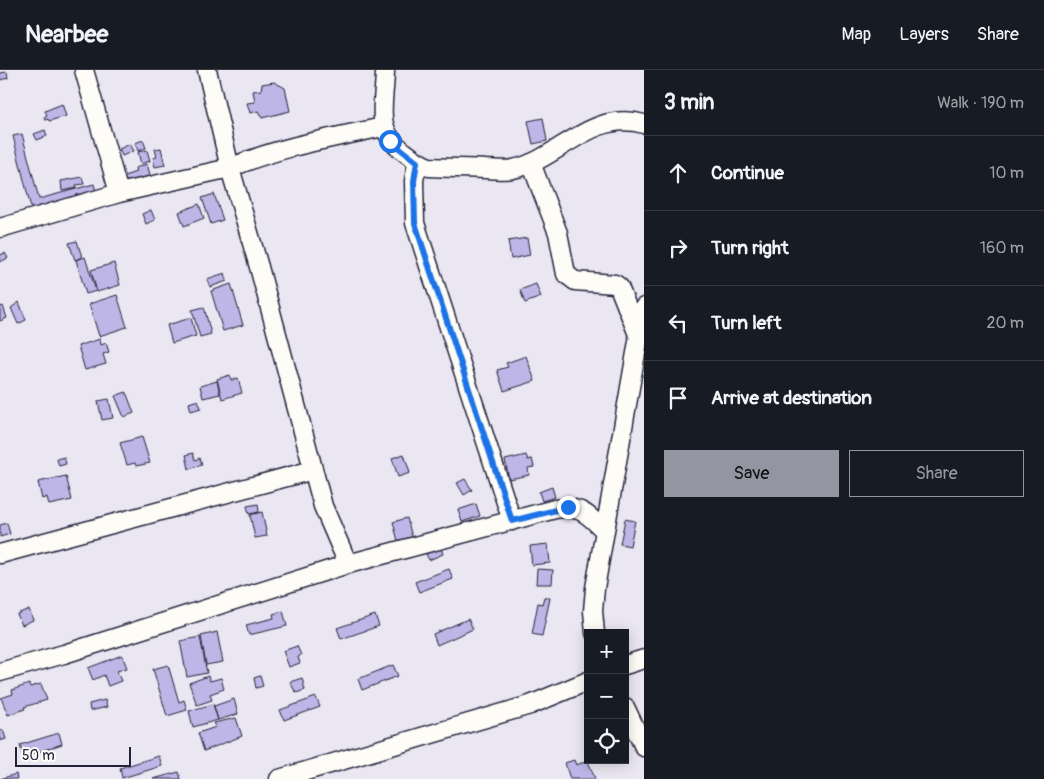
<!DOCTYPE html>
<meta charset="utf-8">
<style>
body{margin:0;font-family:Pangolin,sans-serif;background:#20242c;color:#f1f3f6}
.controls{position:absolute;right:15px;bottom:15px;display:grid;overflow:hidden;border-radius:0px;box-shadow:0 2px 12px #0003}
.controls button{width:45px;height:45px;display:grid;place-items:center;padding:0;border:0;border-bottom:1px solid #363941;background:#171b24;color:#f1f3f6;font:25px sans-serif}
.scale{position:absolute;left:15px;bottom:12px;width:116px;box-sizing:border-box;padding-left:5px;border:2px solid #22223b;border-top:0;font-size:14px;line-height:18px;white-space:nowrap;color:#22223b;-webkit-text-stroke:4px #fdfcf7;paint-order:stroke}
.stop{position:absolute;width:15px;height:15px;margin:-11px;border:4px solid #1a73e8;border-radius:50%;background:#fff}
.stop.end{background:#1a73e8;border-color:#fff;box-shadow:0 1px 5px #0008}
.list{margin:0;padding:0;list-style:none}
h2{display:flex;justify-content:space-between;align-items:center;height:65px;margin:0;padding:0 20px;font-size:21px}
h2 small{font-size:16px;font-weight:400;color:#9ea1a6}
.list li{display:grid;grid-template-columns:32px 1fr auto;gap:15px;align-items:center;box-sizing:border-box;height:75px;padding:0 20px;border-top:1px solid #363941}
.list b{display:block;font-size:19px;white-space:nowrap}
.list em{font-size:16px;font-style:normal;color:#9ea1a6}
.actions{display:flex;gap:10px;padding:15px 20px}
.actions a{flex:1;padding:11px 0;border:1px solid #9495a2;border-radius:0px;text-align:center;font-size:18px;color:#9495a2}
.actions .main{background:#9495a2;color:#111}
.icon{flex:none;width:28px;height:28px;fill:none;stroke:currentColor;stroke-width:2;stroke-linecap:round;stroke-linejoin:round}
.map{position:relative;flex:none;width:644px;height:709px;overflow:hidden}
header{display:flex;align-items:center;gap:30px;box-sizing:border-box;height:70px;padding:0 25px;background:#171b24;border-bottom:1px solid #363941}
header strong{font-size:24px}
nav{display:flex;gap:28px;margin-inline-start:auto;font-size:18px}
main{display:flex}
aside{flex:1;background:#171b24}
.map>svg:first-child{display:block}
.building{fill:#bdb6e7;stroke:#22223b}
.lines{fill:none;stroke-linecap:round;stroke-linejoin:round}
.street-casing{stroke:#22223b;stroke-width:21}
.street{stroke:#fdfcf7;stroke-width:18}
.route{stroke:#1a73e8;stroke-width:6}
</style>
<header>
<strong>Nearbee</strong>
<nav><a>Map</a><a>Layers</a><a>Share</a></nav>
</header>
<main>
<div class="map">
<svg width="644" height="709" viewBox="0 0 644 709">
<rect width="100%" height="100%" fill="#eae7f2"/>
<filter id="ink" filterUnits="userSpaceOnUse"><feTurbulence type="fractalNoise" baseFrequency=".02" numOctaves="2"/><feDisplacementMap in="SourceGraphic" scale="10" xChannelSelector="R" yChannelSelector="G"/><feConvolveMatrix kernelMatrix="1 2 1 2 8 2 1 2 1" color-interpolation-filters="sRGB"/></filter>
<g filter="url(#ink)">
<path class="building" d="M7 2 8 8 0 10V3Z
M274 12 285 18 290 41 262 48 258 41 250 43 247 33 255 32 253 21 261 20 262 14Z
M62 34 66 46 49 51 48 49 45 50 44 47 47 45 45 41Z
M543 48 547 71 533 74 528 51Z
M45 60 47 66 37 70 34 64Z
M22 64 39 129 94 114 98 129 33 146 13 66Z
M143 70 146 78 138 81 135 73Z
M130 74 134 81 122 86 119 79Z
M161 78 165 95 155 97 153 88 157 87 155 79Z
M147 80 150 91 141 94 138 82Z
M147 94 151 108 124 116 121 107 136 102 135 98Z
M82 107 84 114 76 115 77 118 62 121 61 111Z
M214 124 223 150 211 154 202 128Z
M199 134 204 148 184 156 179 142Z
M151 140 155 150 146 154 142 144Z
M527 168 530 185 511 189 508 171Z
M77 171 82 187 75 190 69 173Z
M5 183 8 188 0 192V185Z
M85 187 96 221 86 224 76 190Z
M114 193 120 215 97 222 91 200Z
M225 203 227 211 210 217 207 209Z
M231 214 243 255 223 261 211 221Z
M536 214 541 227 525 233 520 220Z
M117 225 127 257 99 266 89 234Z
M19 232 26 250 18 254 11 238Z
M3 236 7 248 0 251V237Z
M204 237 211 264 200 267 192 240Z
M191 248 196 266 172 273 167 255Z
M100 269 101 275 106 273 109 282 103 284 106 294 85 300 78 276Z
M526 286 535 311 504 321 497 300 508 297 506 293Z
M230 305 231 310 238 308 242 323 222 329 217 309Z
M217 311 220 324 203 328 200 316Z
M126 322 134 343 124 347 115 326Z
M109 329 113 348 102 350 98 331Z
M198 330 201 338 191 341 189 333Z
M142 367 150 393 136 396 135 393 127 395 120 373Z
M193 383 195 390 200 388 202 395 189 399 186 385Z
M404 384 410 403 398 407 392 388Z
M526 385 528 390 532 389 534 397 528 398 529 405 509 409 505 390Z
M64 387 66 394 59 396 57 389Z
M66 406 72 430 49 435 47 427 42 429 38 412Z
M465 409 472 420 464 425 457 413Z
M552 417 555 427 542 431 539 422Z
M258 434 259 442 249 444 247 436Z
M476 434 480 446 462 452 458 440Z
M262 442 267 466 255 468 250 445Z
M407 448 412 467 398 471 393 452Z
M625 449 635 451 630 476 620 474Z
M7 453 10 464 0 467V455Z
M548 474 550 493 532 495 530 476Z
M441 478 443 484 429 490 426 484Z
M449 499 453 509 419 522 415 512Z
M537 499 553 500 552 514H536Z
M544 527 550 528 542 566 532 564 538 533 542 534Z
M29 539 33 550 22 555 17 544Z
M283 541 287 556 249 565 246 555 274 548 273 544Z
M375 545 379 556 341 569 337 558Z
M468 549 473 559 437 575 433 564Z
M217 562 223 592 206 595 201 566Z
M200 567 207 603 187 607 180 571Z
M297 576 301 585 298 587 300 593 289 597 283 581Z
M122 585 127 598 117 601 121 611 108 616 104 605 93 610 88 598Z
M168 595 179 632 184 630 187 640 167 646 153 599Z
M393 595 398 606 362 620 358 609Z
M208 606 210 611 221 608 224 619 210 624 212 630 197 635 189 613Z
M260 606 263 616 256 618 254 608Z
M302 608 305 620 296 623 290 612Z
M29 614 30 617 41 614 47 630 24 637 25 639 8 645 1 628 13 624 12 620Z
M316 627 320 637 284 650 280 640Z
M234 629 238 644 218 650 214 636Z
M105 630 107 637 90 641 89 634Z
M213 634 218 650 193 657 189 641Z
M236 648 242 666 204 681 198 663 216 657 214 653Z
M3 660 6 669 0 671V661Z
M59 663 62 674 23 687 20 675Z
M159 686 162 696 122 708 120 698Z
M574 690 576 695 588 691 595 709H570L565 693Z
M179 702 181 709H153Z
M16 704 17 709H0Z"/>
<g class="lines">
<g class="street-casing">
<path id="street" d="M84 0 119 123
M207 0 230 98C278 77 332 68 383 57
M385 0C385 33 373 58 402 80 411 87 418 93 429 97 448 98 467 98 486 99 495 99 505 101 513 99 559 90 590 39 644 54
M417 93 414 111 415 153 512 451
M531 93 558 163 566 204 575 211 615 214 619 217 639 267
M0 158 119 123 230 98 259 197 323 436 348 494
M0 484 313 400
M595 563 593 541 595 518 644 237
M625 595 644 589
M0 602 64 584 348 494 555 439C581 435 587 444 605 461
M625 637 644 677
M279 709 530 635 588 611"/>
</g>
<use href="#street" class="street"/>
</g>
</g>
<g class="lines" filter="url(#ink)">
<path class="route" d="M390 71 417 92 414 111 415 153 512 451 568 437"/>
</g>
</svg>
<div class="controls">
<button>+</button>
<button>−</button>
<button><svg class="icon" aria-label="locate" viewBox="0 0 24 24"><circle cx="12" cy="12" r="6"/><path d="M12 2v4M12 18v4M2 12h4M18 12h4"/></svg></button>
</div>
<div class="scale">50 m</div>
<div class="stop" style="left:390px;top:71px"></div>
<div class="stop end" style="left:568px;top:437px"></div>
</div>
<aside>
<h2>3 min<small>Walk · 190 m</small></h2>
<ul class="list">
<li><svg class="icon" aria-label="ahead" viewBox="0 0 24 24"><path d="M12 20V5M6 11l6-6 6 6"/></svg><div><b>Continue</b></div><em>10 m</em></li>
<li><svg class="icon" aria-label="right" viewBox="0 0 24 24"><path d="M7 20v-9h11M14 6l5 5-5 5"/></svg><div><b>Turn right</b></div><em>160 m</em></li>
<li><svg class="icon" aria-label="left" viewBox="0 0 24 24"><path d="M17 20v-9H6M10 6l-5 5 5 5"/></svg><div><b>Turn left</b></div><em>20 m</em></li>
<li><svg class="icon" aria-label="arrive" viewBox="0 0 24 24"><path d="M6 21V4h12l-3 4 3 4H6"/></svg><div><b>Arrive at destination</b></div></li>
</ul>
<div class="actions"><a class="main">Save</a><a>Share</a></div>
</aside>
</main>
